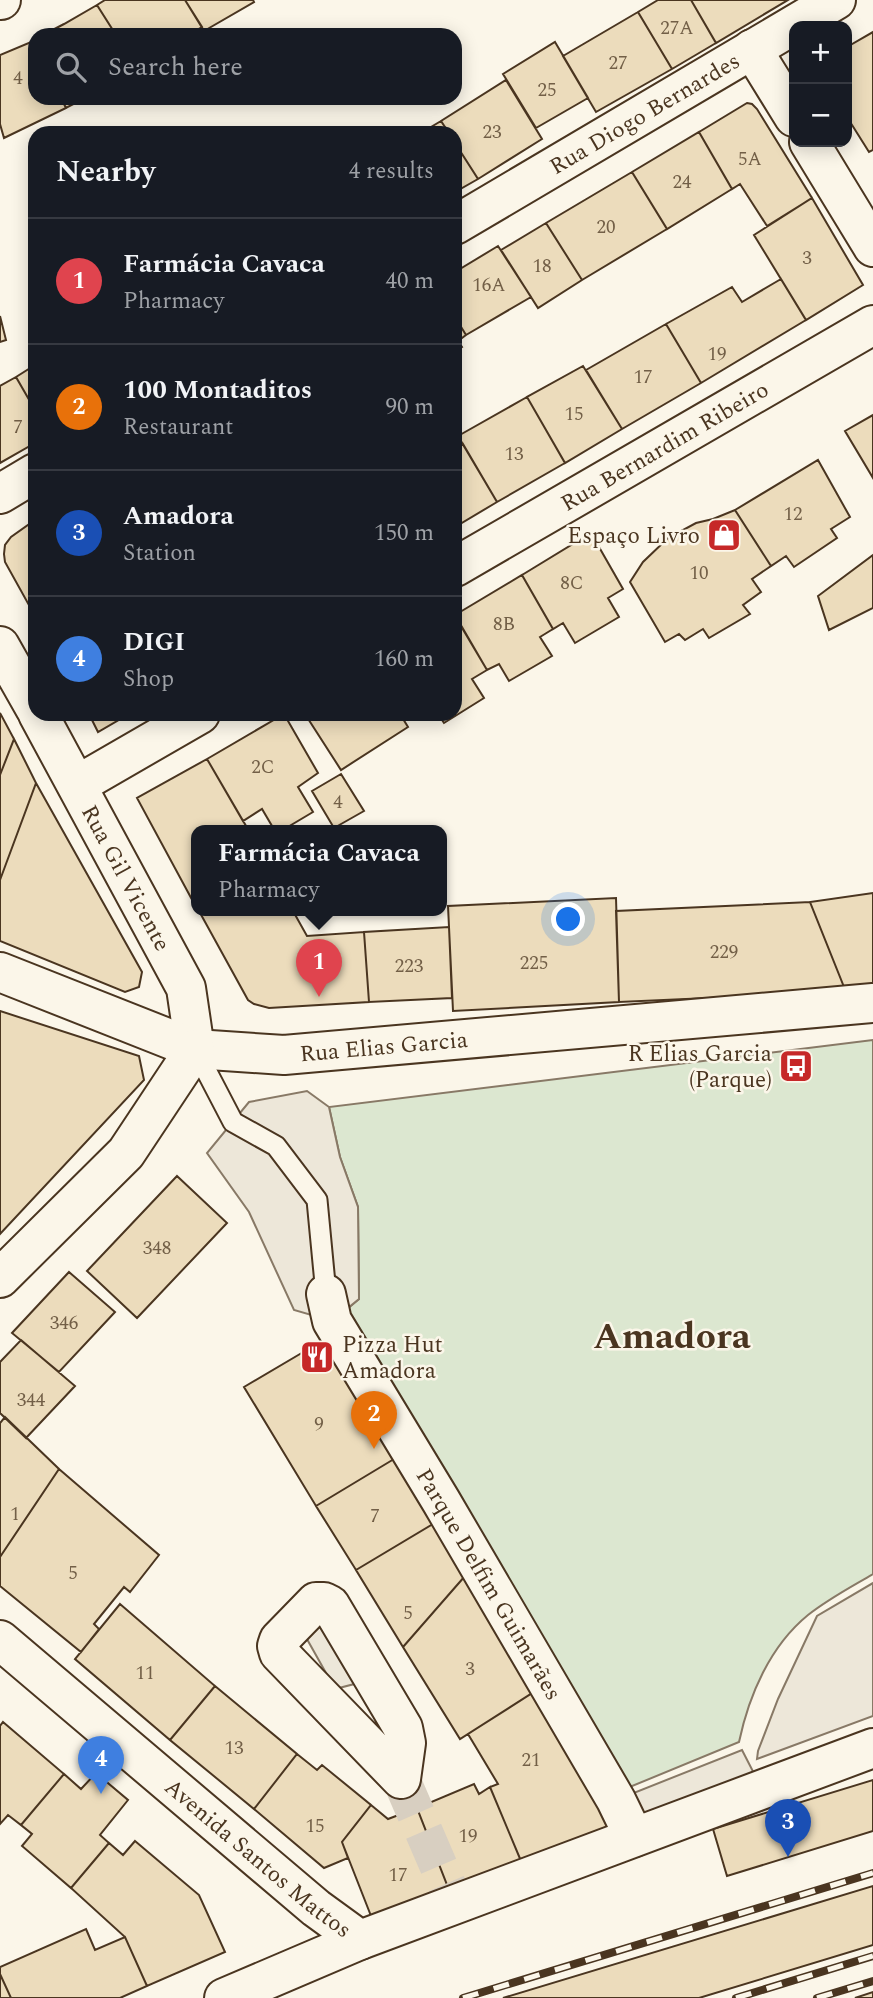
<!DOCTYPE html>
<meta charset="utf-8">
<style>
body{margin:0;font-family:Spectral,serif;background:#242831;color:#f1f3f6}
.controls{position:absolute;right:21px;top:21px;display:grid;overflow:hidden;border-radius:14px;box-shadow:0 4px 18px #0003}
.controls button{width:63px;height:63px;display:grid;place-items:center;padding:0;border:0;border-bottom:2px solid #363941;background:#171b24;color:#f1f3f6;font:35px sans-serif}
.you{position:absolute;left:569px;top:920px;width:24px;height:24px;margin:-18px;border:5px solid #fff;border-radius:50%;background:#1a73e8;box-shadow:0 0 0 10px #1a73e833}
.badge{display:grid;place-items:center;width:46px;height:46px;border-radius:50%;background:#0f766e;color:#fff;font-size:23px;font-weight:700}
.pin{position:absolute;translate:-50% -58px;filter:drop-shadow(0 2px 4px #0008)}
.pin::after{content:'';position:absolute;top:37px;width:24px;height:21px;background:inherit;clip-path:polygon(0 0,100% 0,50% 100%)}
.popup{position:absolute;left:191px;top:825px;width:256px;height:91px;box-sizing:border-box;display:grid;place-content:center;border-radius:14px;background:#171b24;filter:drop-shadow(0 2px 5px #0005);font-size:23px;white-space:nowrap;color:#9ea1a6}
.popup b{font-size:26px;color:#f1f3f6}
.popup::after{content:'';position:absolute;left:50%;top:100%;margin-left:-14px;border:14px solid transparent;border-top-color:#171b24}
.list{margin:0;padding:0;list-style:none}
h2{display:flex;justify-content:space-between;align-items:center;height:91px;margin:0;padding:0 28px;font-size:30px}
h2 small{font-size:23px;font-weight:400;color:#9ea1a6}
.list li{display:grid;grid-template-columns:46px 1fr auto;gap:21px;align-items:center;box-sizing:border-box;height:126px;padding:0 28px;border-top:2px solid #363941}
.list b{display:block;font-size:26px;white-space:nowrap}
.list p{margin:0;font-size:23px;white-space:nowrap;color:#9ea1a6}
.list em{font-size:23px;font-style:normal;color:#9ea1a6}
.icon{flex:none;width:38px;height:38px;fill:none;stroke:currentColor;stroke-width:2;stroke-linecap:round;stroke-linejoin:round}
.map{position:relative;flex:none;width:873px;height:1998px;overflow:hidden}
.search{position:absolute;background:#171b24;box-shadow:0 4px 18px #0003;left:28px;top:28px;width:434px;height:77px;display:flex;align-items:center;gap:18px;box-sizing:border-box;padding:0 24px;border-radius:21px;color:#9ea1a6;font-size:26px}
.panel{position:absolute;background:#171b24;box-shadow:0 4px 18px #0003;left:28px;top:126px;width:434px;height:595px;border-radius:21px}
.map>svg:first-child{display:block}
.green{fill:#dce7d0;stroke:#887966;stroke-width:2}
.parking{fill:#ede7d9;stroke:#887966;stroke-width:2}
.building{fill:#ecdcbc;stroke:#4a3520;stroke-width:2}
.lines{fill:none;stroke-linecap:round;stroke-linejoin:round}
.street-tunnel{stroke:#d8cfc1;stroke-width:38;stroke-dasharray:38 19;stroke-linecap:butt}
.lane-casing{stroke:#4a3520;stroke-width:23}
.street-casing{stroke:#4a3520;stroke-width:42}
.secondary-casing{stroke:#4a3520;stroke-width:42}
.lane{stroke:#fbf6e9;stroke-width:19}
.street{stroke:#fbf6e9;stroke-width:38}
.secondary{stroke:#fbf6e9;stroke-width:38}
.rail-casing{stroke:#4a3520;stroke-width:8}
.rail{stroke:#fbf6e9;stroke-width:5;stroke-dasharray:16;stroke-linecap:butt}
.labels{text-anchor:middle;stroke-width:5;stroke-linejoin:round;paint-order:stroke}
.number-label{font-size:19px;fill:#725f47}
.street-label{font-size:23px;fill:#4a3520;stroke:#fbf6e9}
.poi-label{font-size:23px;fill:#4a3520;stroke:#fbf6e9;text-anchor:end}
.town-label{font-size:37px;font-weight:bold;fill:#4a3520;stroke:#fbf6e9}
</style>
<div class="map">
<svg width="873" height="1998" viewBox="0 0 873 1998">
<rect width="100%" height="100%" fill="#fbf6e9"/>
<path class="green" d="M873 1040V1574C851 1587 828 1599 808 1615 770 1646 749 1695 739 1742L620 1791 340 1315 359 1299 358 1207 340 1157 329 1107Z"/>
<path class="parking" d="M307 1091 329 1107 340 1157 358 1207 359 1299 332 1321 294 1310 249 1212 207 1153 249 1102Z
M873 1583V1716L757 1759 758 1751 778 1699 817 1616Z
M327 1624 362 1682 335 1689 303 1632Z
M742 1750 762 1789 634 1837 616 1800Z"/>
<path class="building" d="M105 0H185L202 27 188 35H116L97 5Z
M185 0H253L254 2 204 31Z
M658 0H691L716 43 672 69 638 12Z
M691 0H788L716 43Z
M97 5 116 35H43L64 24Z
M638 12 672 69 596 112 563 56Z
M873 32V150L869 152 847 117V47Z
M31 42 35 50V98H61L66 108 4 138 0 124V55Z
M555 42 588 98 536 128 503 74Z
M506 80 542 139 478 179 455 143V133H449L441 121Z
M61 98H85L66 108Z
M747 103 752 104 757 109 812 198 767 226 740 184 732 189 699 132Z
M441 121 449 133H421Z
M699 132 732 189 667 229 632 172Z
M455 143 478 179 455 192Z
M632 172 667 229 582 280 546 223Z
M812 198 863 285 806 320 754 235Z
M546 223 582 280 538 308 501 250Z
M498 246 531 297 466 335 455 317V272Z
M781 279 806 320 701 383 666 324 732 287 742 302Z
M0 316 6 340 0 342Z
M455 317 466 335 458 341 462 347 455 352Z
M666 324 701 383 622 429 586 370Z
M35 365V410L16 377Z
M583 366 622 429 565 463 527 397Z
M16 377 35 410V443L0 463V386Z
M527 397 565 463 497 502 458 436Z
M873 415V478L845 431Z
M463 444 497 502 455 527V449Z
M818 460 850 517 831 529 837 538 794 567 786 556 771 566 735 510Z
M735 510 771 566 752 579 761 592 743 605 750 614 709 638 703 629 685 640 679 634 665 642 630 582 643 562 668 538 696 523 713 519Z
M35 520V616L5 562 4 554 5 545 11 537Z
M591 533 623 589 608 598 619 617 575 643 563 623 553 629 522 575Z
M873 555V608L829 630 818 596Z
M522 575 553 629 540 637 552 656 509 681 499 664 487 670 455 615Z
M455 616 487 670 472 679 484 698 444 723 438 714H455Z
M0 713 14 739 0 775Z
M89 714H129L98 732Z
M284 714 318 773 298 787 313 812 281 831H275L262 809 243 821 207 759Z
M305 714H400L408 727 341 770Z
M14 739 36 783 0 880V775Z
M207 759 249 831H196V907L137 798Z
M341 774 364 811 334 828 312 791Z
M36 783 142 972 139 987 125 992 0 941V880Z
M873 893V989L846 992 810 902Z
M616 898 619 1002 453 1011 448 906Z
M810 902 846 992 619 1002 616 911Z
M199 911H293L307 936 364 932 369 1002 269 1008 254 1004 248 1000Z
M449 927 452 998 369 1002 364 932Z
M0 1011 139 1056 144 1080 0 1234Z
M177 1176 227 1223 137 1318 87 1271Z
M69 1272 115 1312 59 1372 12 1333Z
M21 1340 75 1386 26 1438 0 1413V1362Z
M322 1341 394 1459 316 1506 244 1387Z
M5 1417 59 1469 0 1557V1423Z
M394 1459 433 1524 356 1570 316 1506Z
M59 1469 159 1555 130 1592 124 1587 94 1624 99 1629 81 1652 0 1586V1557Z
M433 1524 465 1576 403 1647 356 1570Z
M465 1576 537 1690 460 1739 403 1647Z
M120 1604 215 1686 170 1740 75 1659Z
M215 1686 297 1754 254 1809 170 1740Z
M537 1690 612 1827 521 1861 490 1787 498 1784 468 1734Z
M3 1722 64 1774 21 1825 8 1815 0 1824V1726Z
M297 1754 317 1770 322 1765 371 1805 342 1842 348 1858 324 1868 254 1809Z
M96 1773 128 1800 100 1835 109 1843 71 1888 22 1846 32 1834 21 1825 64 1774 81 1789Z
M873 1780V1831L727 1876 713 1829Z
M474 1784 479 1794 490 1787 521 1861 449 1890 417 1808Z
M371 1805 388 1819 417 1808 449 1890 373 1921 342 1842Z
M135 1841 199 1895 225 1952 147 1986 125 1937 71 1888 109 1843 123 1855Z
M873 1886V1945L699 1998H503Z
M86 1929 95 1950 125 1937 147 1986 120 1998H11L0 1974V1967Z
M0 1974 11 1998H0Z
M873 1992V1998H855Z"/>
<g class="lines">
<path class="street-tunnel" d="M401 1779 455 1904"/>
<g class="lane-casing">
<path id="lane" d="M195 1049 233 1122 276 1146 317 1200 326 1294"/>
</g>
<g class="street-casing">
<g id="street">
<path d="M0 0H1"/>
<path d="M752 49 794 117"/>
<path d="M809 142 873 247"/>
<path id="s1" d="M455 225 836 0"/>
<path d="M0 494 35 473"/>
<path id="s2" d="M455 567 873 325"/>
<path d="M0 646 35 708"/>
<path id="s3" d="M38 714 186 988 195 1049"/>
<path d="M77 785 200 714"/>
<path id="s4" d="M326 1294 332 1321 441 1501 616 1800 634 1837"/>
<path d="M316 1602H324L330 1605 403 1728 406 1743 401 1779 279 1653 277 1646 279 1640Z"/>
<path id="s5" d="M0 1640 316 1908 360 1940 873 1748"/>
<path d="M224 1998 360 1940"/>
</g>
</g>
<g class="secondary-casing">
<g id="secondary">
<path id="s6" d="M0 972 195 1049 284 1055 873 1003"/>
<path d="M0 1278 126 1153 195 1049"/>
</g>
</g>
<use href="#lane" class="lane"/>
<use href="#street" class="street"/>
<use href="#secondary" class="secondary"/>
<g class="rail-casing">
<path id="rail" d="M463 1998 873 1873
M736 1998 873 1956
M817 1998 873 1981"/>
</g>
<use href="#rail" class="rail"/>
</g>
<defs>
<g id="shop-square" transform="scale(1.75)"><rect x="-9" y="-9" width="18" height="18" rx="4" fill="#c62828" stroke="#fbf6e9"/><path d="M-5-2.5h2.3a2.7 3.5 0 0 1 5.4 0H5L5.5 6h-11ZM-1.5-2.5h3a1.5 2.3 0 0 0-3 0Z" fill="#fff"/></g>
<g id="bus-square" transform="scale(1.75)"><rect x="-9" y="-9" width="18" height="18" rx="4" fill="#c62828" stroke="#fbf6e9"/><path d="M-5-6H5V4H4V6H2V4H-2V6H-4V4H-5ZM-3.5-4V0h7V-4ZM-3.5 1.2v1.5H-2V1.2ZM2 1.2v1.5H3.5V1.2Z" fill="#fff"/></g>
<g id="restaurant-square" transform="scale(1.75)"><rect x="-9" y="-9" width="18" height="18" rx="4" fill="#c62828" stroke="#fbf6e9"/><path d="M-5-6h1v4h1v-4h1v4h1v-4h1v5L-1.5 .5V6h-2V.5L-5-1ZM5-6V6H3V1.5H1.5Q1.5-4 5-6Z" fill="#fff"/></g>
</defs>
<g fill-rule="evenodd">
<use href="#shop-square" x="724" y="535"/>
<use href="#bus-square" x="796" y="1066"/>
<use href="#restaurant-square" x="317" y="1357"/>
</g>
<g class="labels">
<g class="number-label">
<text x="677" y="34">27A</text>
<text x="618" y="69">27</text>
<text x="18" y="84">4</text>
<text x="547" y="96">25</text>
<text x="492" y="138">23</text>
<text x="750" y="165">5A</text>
<text x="682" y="188">24</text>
<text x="606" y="233">20</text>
<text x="807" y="264">3</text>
<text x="542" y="272">18</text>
<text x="489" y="291">16A</text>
<text x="717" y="360">19</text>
<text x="643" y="383">17</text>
<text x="574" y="420">15</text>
<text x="18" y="433">7</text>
<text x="514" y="460">13</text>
<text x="793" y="520">12</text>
<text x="699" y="579">10</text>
<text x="572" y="589">8C</text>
<text x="504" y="630">8B</text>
<text x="263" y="773">2C</text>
<text x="338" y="808">4</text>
<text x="724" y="958">229</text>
<text x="534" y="969">225</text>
<text x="409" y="972">223</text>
<text x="157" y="1254">348</text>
<text x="64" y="1329">346</text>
<text x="31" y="1406">344</text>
<text x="319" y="1430">9</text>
<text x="15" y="1520">1</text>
<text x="375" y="1522">7</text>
<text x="73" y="1579">5</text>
<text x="408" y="1619">5</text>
<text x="470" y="1675">3</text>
<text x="145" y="1679">11</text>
<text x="234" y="1754">13</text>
<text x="531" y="1766">21</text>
<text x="315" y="1832">15</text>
<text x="468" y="1842">19</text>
<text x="398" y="1881">17</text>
</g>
<g class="street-label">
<text dy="8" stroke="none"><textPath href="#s1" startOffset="220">Rua Diogo Bernardes</textPath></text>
<text dy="8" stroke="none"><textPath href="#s2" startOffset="242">Rua Bernardim Ribeiro</textPath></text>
<text dy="8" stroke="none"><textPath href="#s3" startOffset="186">Rua Gil Vicente</textPath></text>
<text dy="8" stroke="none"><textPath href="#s6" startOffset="399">Rua Elias Garcia</textPath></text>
<text dy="8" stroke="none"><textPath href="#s4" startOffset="334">Parque Delfim Guimarães</textPath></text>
<text dy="8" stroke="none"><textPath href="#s5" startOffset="338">Avenida Santos Mattos</textPath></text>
</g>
<g class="poi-label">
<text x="700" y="543">Espaço Livro</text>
<text x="772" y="1061">R Elias Garcia<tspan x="772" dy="26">(Parque)</tspan></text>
<text x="342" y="1352" text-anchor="start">Pizza Hut<tspan x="342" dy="26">Amadora</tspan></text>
</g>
<g class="town-label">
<text x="672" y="1348">Amadora</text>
</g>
</g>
</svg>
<div class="controls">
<button>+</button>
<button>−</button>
</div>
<div class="you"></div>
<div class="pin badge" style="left:319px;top:997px;background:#e0444e">1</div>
<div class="popup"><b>Farmácia Cavaca</b>Pharmacy</div>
<div class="pin badge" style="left:374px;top:1449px;background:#e8710a">2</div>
<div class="pin badge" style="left:788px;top:1857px;background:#1a4fb4">3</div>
<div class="pin badge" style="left:101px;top:1794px;background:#3f7fe0">4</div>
<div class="search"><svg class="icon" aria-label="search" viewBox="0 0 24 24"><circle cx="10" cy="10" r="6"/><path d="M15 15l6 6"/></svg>Search here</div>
<section class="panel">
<h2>Nearby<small>4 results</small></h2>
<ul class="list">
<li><span class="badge" style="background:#e0444e">1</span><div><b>Farmácia Cavaca</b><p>Pharmacy</p></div><em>40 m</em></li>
<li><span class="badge" style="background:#e8710a">2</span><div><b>100 Montaditos</b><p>Restaurant</p></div><em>90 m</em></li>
<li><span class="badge" style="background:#1a4fb4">3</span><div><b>Amadora</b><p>Station</p></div><em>150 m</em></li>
<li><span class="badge" style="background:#3f7fe0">4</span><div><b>DIGI</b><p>Shop</p></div><em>160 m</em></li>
</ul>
</section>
</div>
